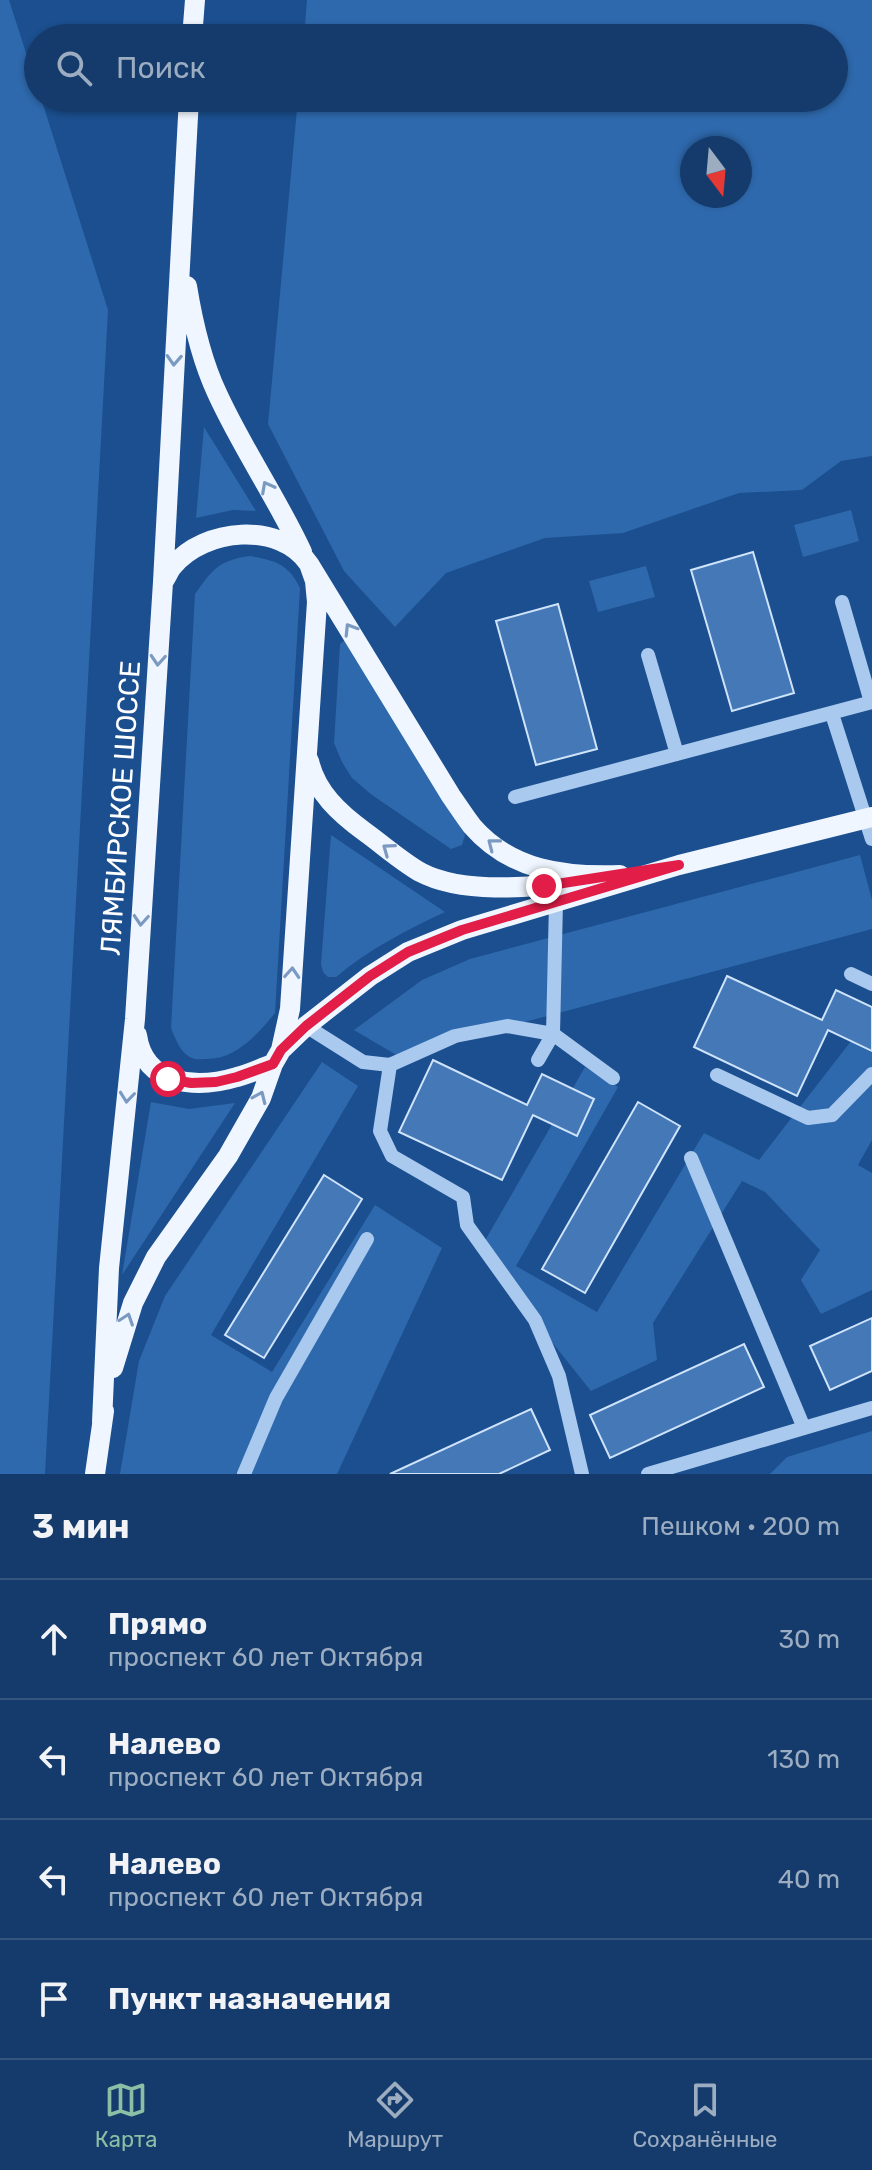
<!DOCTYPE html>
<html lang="ru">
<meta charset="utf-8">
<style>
body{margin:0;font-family:Rubik,sans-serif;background:#1d4271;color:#f1f3f6}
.compass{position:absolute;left:680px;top:136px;width:72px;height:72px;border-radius:50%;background:#143b6b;box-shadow:0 2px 6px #0004;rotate:164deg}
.stop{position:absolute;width:24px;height:24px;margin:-18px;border:6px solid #e11d48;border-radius:50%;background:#fff}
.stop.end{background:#e11d48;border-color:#fff;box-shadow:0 2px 8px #0008}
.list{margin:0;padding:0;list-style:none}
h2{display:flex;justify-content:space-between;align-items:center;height:104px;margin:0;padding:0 32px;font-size:34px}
h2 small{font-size:26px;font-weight:400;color:#9dadc1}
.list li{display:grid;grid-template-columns:52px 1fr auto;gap:24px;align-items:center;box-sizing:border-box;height:120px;padding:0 32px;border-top:2px solid #33557e}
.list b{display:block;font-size:30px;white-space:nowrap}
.list p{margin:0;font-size:26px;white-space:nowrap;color:#9dadc1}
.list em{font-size:26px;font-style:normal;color:#9dadc1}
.icon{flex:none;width:44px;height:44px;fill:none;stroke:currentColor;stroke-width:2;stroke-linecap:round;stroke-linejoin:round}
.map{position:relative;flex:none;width:872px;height:1474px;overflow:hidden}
.search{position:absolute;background:#143b6b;box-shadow:0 2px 6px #0004;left:24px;right:24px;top:24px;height:88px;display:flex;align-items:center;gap:20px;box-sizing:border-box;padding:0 28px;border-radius:44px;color:#9dadc1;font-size:30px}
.sheet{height:584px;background:#143b6b}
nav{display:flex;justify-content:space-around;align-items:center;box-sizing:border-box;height:112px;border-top:2px solid #33557e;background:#143b6b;font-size:22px;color:#9dadc1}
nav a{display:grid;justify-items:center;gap:4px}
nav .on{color:#8abfa5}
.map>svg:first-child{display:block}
.green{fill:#2e69ad;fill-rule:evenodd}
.building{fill:#4478b7;stroke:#cfe3fa;stroke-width:2}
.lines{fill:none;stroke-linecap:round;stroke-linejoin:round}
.minor{stroke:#a9c9ee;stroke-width:14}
.major{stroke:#f0f6ff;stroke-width:20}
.oneway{stroke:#7b9ac1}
.route{stroke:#e11d48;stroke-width:10}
.labels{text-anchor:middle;stroke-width:6;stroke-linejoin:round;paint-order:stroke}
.street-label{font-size:28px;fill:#fff;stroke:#1b4f8f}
</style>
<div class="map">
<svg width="872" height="1474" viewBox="0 0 872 1474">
<rect width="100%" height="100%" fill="#1b4f8f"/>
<path class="green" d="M0 0H9L38 90V98H41L108 310 45 1474H0Z
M307 0H872V456L841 461 802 490 739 493 623 533 545 538 446 573 395 627 344 571 268 424 298 98H834V38H304ZM692 148H740V196H692Z
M204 427 256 511 233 510 196 518Z
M851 510 859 541 803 557 794 525Z
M250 556C275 561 288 563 300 588L275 1013C257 1035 235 1060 205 1059 200 1059 196 1060 192 1058 181 1054 175 1038 171 1028L195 594C212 570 219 560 250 556Z
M646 566 655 597 598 612 589 581Z
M346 639 354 643 465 835 462 845 451 849 372 795 352 778 342 762 334 743 340 644Z
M331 835 445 912C405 931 369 949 336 977H328L323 972 321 964Z
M860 855 872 900V929L398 1056 354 1030 422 980 470 959Z
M872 1014V1140L858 1165 872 1173V1290L821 1314 801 1280 820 1250 765 1192 742 1181 653 1323 657 1360 591 1391 479 1251 585 1067 618 1087 516 1266 597 1312 704 1133 759 1160Z
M322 1062 358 1086 211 1335 272 1372 375 1205 442 1248 337 1474H120L139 1361 165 1296Z
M151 1102 189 1109 235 1103 122 1275Z
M872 1431V1474H770L787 1457Z"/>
<path class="building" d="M753 552 794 693 732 711 691 570Z
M558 604 597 749 536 765 496 621Z
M727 976 822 1020 836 990 872 1007V1051L828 1030 797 1096 694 1047Z
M433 1060 527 1105 542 1074 594 1099 577 1136 533 1115 502 1180 399 1132Z
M638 1102 680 1126 585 1293 542 1269Z
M324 1175 362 1199 264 1358 225 1335Z
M872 1318V1371L830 1390 810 1346Z
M744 1344 764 1387 610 1458 590 1415Z
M531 1409 550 1450 499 1474H390Z"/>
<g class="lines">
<path class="minor" d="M842 602 871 702
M648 655 677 754
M832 714 872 839
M515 797 872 702
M851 974 872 984
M306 1026 363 1062 390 1065 455 1036 507 1026 553 1034 538 1060
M553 1034 613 1078
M549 1040 553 1034 556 902
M390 1065 380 1131 392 1156 463 1197 467 1225 535 1320 559 1376 582 1474
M717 1075 808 1118 832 1115 872 1074
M691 1158 804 1428
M244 1474 276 1398 367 1239
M648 1474 872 1408"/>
<path class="major" d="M192 38 195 0
M187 286C193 323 201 359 217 393 242 448 277 498 302 552
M163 582C167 577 169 570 173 566 204 528 280 521 309 564L451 796C458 806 465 817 472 826 511 871 565 877 620 875
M309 761C316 792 339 813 365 832 383 845 401 861 420 872 461 894 528 888 573 882
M137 1035C144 1086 197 1089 237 1077 249 1074 261 1068 273 1064
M281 1050 306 1026 370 976 408 952 462 930 679 865 872 817
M113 1368 133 1303 156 1257 228 1156 261 1098 273 1064 281 1050 290 1009 317 602 315 581 309 564
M102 1422 109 1268 135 1019 163 582 189 98
M95 1474 104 1411"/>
</g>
<defs><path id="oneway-chevron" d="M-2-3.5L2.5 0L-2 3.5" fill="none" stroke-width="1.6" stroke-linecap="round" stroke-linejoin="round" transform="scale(2)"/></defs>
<g class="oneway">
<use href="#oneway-chevron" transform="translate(174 360) rotate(93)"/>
<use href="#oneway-chevron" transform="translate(267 487) rotate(-118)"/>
<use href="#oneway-chevron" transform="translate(350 629) rotate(-122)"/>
<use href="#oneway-chevron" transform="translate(158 660) rotate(94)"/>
<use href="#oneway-chevron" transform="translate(493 844) rotate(-142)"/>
<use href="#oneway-chevron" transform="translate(388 849) rotate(-144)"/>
<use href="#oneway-chevron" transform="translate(141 920) rotate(94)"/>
<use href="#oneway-chevron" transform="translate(292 973) rotate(-86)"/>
<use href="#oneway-chevron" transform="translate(127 1097) rotate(96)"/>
<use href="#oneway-chevron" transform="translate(260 1097) rotate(-66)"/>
<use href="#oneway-chevron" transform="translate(127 1319) rotate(-71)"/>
</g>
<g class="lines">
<path class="route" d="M168 1079 191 1083 216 1082 237 1077 273 1064 281 1050 306 1026 370 976 408 952 462 930 679 865 544 886"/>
</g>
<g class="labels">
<g class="street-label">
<text transform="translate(120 808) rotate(-86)" y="10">ЛЯМБИРСКОЕ ШОССЕ</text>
</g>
</g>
</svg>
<svg class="compass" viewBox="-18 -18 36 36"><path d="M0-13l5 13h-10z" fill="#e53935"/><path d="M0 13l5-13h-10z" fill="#9dadc1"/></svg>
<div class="stop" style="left:168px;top:1079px"></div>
<div class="stop end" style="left:544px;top:886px"></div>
<div class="search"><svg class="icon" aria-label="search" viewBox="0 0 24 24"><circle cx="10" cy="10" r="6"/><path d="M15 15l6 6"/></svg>Поиск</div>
</div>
<section class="sheet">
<h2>3 мин<small>Пешком · 200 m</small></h2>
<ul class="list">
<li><svg class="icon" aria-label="ahead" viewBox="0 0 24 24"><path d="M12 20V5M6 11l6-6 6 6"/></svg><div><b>Прямо</b><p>проспект 60 лет Октября</p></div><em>30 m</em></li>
<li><svg class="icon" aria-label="left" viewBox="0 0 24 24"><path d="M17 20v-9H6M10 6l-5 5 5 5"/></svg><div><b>Налево</b><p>проспект 60 лет Октября</p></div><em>130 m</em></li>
<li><svg class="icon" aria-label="left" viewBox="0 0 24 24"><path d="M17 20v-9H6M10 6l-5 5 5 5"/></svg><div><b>Налево</b><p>проспект 60 лет Октября</p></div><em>40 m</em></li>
<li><svg class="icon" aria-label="arrive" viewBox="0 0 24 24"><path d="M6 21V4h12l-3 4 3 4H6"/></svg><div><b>Пункт назначения</b></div></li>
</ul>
</section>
<nav>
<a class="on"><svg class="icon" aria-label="map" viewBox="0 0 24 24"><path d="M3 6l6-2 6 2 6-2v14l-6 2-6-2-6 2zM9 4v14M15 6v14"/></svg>Карта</a>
<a><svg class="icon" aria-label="directions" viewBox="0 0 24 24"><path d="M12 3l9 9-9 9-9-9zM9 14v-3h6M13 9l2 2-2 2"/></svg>Маршрут</a>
<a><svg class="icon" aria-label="saved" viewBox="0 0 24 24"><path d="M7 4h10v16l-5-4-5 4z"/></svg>Сохранённые</a>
</nav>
